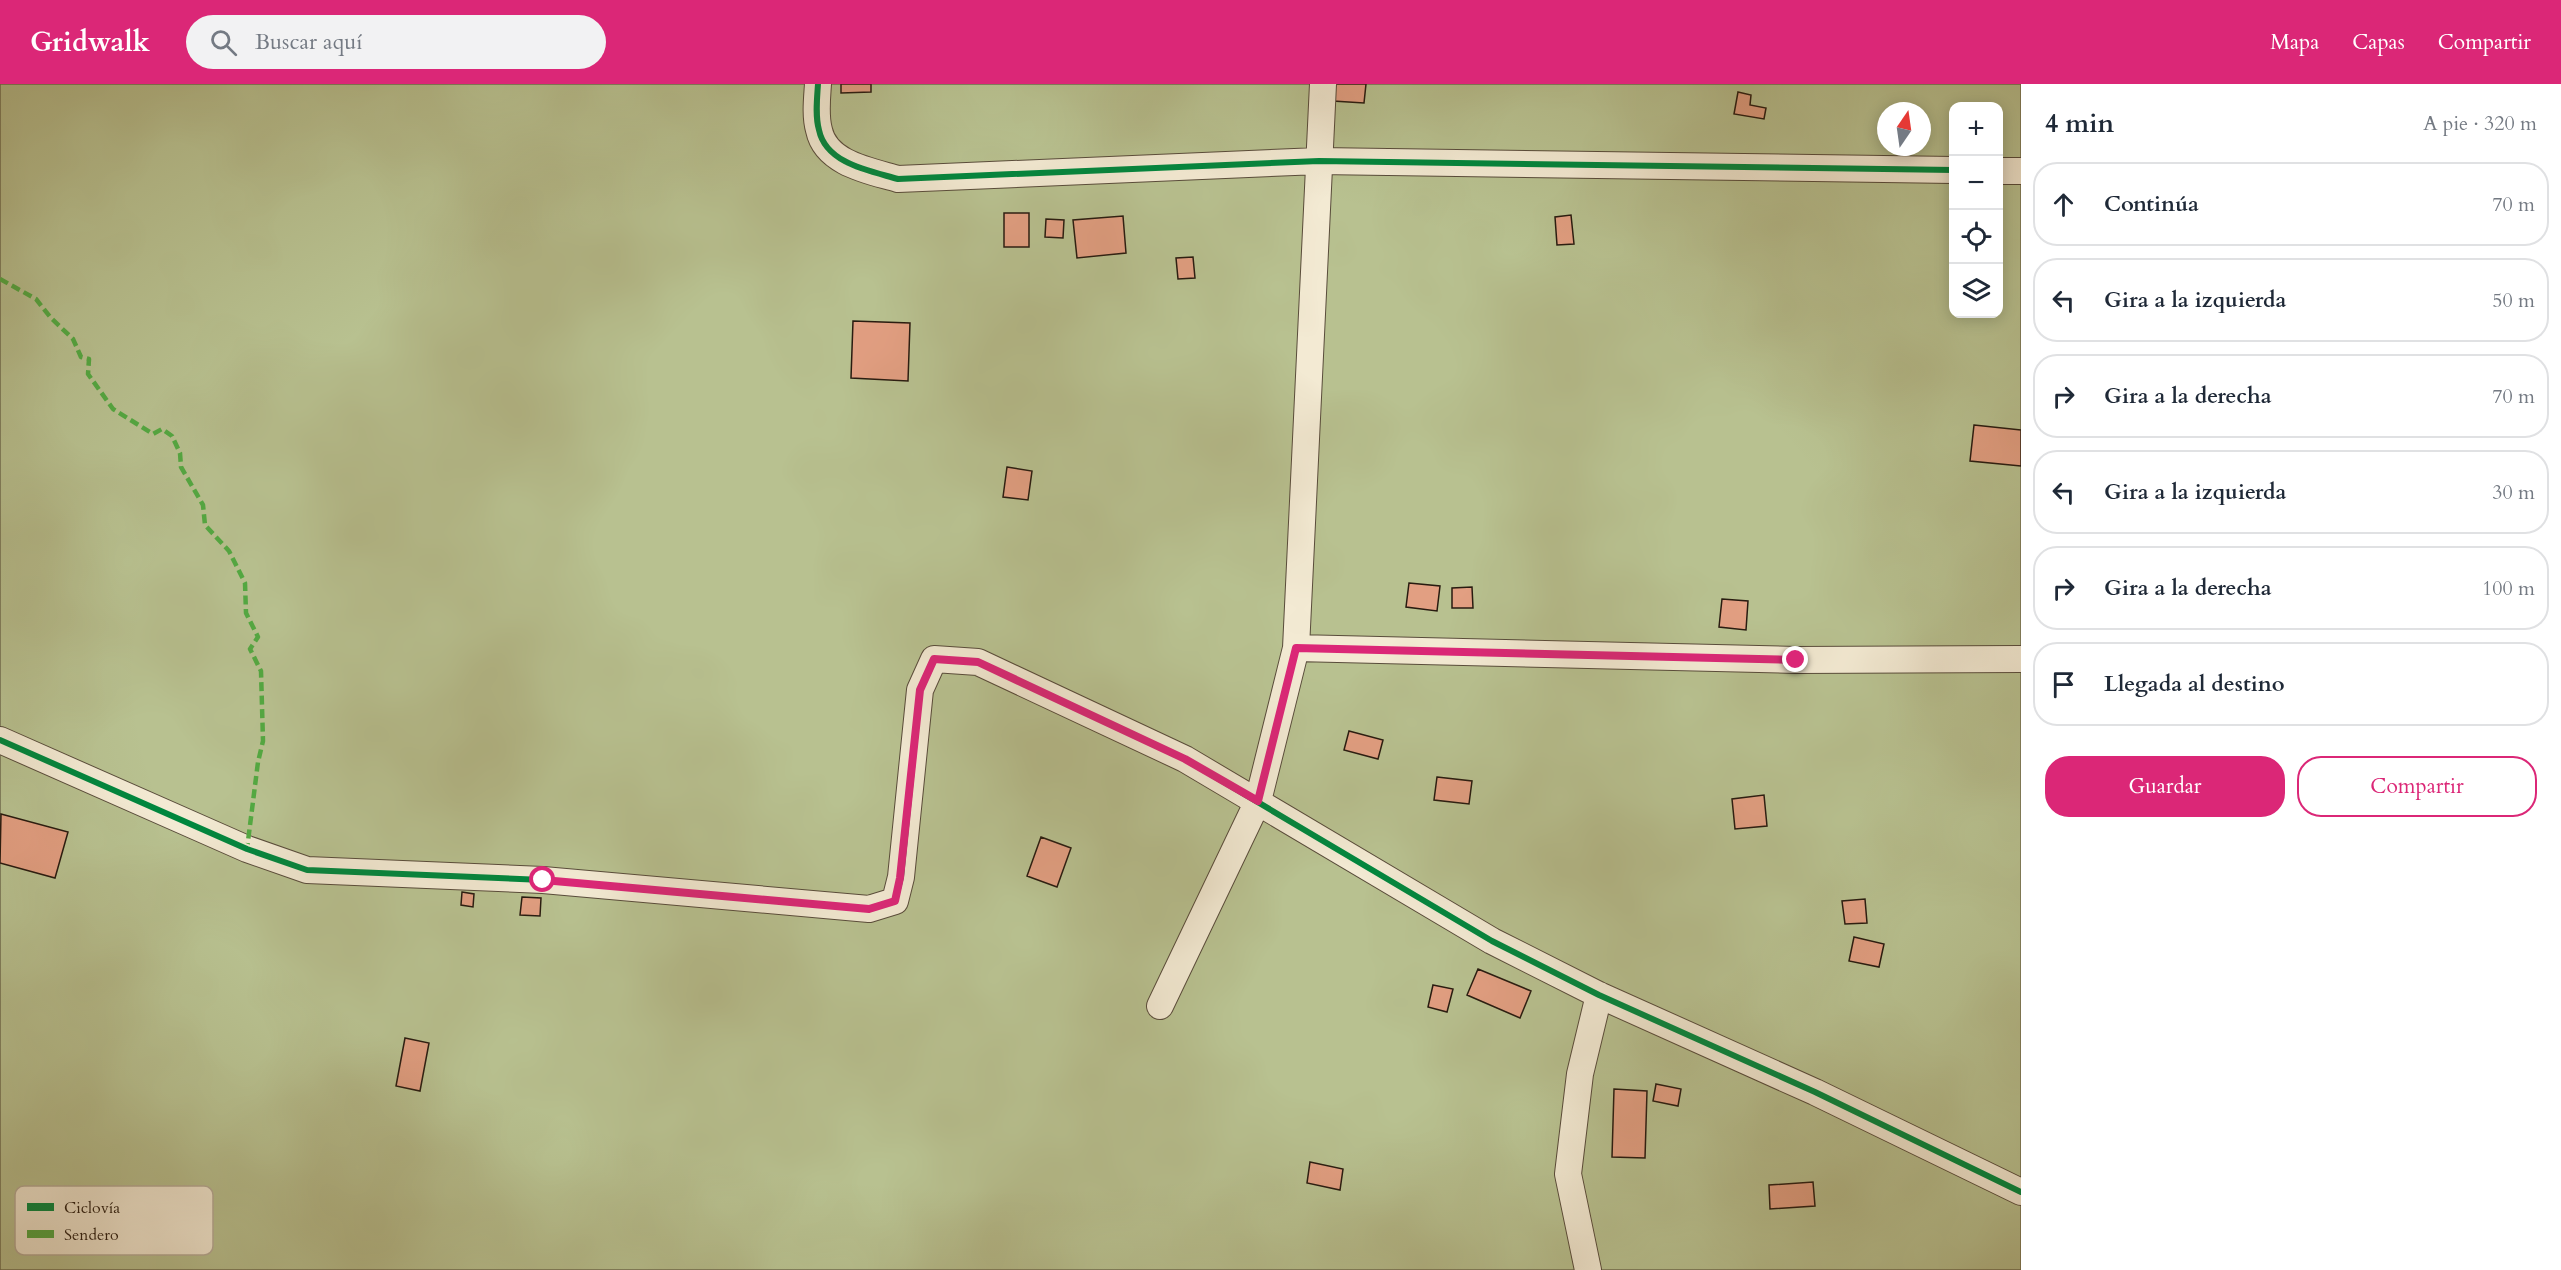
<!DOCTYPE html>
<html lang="es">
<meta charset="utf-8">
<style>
body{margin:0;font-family:Cardo,serif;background:#f2f2f3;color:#1f2937}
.controls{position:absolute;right:18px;top:18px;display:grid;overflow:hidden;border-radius:12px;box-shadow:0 3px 15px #0003}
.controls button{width:54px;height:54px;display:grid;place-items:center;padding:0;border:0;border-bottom:2px solid #e0e1e3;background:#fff;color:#1f2937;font:30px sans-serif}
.compass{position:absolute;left:1877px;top:18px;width:54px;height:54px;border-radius:50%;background:#fff;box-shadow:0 3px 15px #0003;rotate:13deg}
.stop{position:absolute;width:18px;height:18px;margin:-14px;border:4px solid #db2777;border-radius:50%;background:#fff}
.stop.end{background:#db2777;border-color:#fff;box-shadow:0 2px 6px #0008}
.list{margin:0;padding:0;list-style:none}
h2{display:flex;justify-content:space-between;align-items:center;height:78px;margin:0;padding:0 24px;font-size:26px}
h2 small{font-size:20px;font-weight:400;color:#747a83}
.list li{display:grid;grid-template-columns:39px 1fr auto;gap:18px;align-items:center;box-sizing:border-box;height:84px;margin:0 12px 12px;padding:0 12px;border:2px solid #e0e1e3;border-radius:24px}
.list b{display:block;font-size:22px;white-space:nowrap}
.list em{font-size:20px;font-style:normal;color:#747a83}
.actions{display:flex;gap:12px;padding:18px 24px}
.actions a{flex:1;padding:14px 0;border:2px solid #db2777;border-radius:24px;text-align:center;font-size:21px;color:#db2777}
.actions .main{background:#db2777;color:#fff}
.icon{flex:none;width:33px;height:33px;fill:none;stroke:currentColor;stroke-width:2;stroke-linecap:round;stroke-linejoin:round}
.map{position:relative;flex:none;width:2021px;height:1186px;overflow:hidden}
header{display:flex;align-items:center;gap:36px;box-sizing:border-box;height:84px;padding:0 30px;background:#db2777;color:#fff}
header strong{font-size:28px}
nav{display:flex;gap:33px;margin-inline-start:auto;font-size:21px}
.search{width:420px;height:54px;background:#f2f2f3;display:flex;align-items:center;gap:15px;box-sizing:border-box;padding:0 21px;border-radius:33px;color:#747a83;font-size:22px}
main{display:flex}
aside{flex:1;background:#fff}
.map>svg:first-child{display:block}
.green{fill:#b8c190;stroke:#706e50;stroke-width:1.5;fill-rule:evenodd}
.building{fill:#e29f82;stroke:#281b10;stroke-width:1.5}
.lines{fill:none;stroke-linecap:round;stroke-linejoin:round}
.street-casing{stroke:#594c3b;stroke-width:28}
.street{stroke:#f3ead3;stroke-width:26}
.quiet{stroke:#53a942;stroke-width:4.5;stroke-dasharray:9 4.5;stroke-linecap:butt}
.cycleway-casing{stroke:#f3ead3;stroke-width:10}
.cycleway{stroke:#00873e;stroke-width:6}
.route{stroke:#db2777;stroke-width:8}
.key{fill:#f3ead3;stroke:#b6ac98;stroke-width:1.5}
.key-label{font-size:16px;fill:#281b10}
</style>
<header>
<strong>Gridwalk</strong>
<div class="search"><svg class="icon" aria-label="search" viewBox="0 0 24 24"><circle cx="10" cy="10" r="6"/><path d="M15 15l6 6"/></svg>Buscar aquí</div>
<nav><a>Mapa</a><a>Capas</a><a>Compartir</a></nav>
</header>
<main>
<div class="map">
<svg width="2021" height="1186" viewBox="0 0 2021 1186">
<rect width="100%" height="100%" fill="#ecdfbc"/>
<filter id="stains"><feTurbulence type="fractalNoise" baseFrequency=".00333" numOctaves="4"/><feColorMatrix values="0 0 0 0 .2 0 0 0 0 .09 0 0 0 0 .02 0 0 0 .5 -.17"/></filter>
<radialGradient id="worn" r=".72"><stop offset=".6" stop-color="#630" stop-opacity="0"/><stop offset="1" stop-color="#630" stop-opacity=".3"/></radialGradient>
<path class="green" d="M0 0H2021V1186H0ZM1954 22H1998V230H1954ZM1886 27H1922V63H1886Z"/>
<path class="building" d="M841 0H871V8L841 9Z
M1334 0H1366L1364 19 1333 17Z
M1738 8 1751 11 1750 21 1766 24 1764 35 1734 30Z
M1004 129H1029V163H1004Z
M1571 131 1574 160 1557 161 1555 133Z
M1123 132 1126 169 1077 174 1073 136Z
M1046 135 1064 136 1063 154 1045 153Z
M1193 173 1195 194 1178 195 1176 174Z
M853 237 910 239 908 297 851 294Z
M1974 341 2021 346V382L1970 377Z
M1007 383 1032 387 1028 416 1003 413Z
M1409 499 1440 502 1437 527 1406 523Z
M1472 503 1473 524H1452V504Z
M1722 515 1748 517 1746 546 1719 543Z
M1349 647 1383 656 1378 675 1344 666Z
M1437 693 1472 697 1469 720 1434 716Z
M1764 711 1767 742 1735 745 1732 715Z
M1 730 68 748 55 794 0 779Z
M1041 753 1071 764 1057 803 1027 792Z
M462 808 474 810 473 823 461 821Z
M522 813 541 814 540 832 520 831Z
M1865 815 1867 839 1845 840 1842 817Z
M1854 853 1884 860 1879 883 1849 877Z
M1478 885 1531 907 1520 934 1467 911Z
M1433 901 1453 905 1447 928 1428 923Z
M405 954 429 959 420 1007 396 1002Z
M1656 1000 1681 1005 1678 1022 1653 1017Z
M1614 1005 1647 1007 1645 1074 1612 1073Z
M1310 1078 1343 1085 1340 1106 1307 1099Z
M1813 1098 1815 1122 1770 1125 1769 1101Z"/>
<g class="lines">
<g class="street-casing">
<path id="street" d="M818 0C817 15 815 32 819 46 826 80 871 87 898 95L1319 77 1954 86
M1998 87H2021
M1296 564 1796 576 2021 575
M0 656 247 765 307 786 543 796 869 825 895 817 901 793 920 606 934 575 978 578 1185 675 1492 857 1599 911 1815 1008 2021 1108
M1160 922 1258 717 1296 564 1323 0
M1588 1186 1568 1090 1580 990 1599 911"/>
</g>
<use href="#street" class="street"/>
<path class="quiet" d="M0 195 36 215 51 234 73 255 81 273 89 275 88 290 113 325 153 350 162 345 172 352 180 369 181 383 203 421 205 441 229 467 245 499 246 529 258 553 250 565 261 587 263 657 258 678 247 765"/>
<g class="cycleway-casing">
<path id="cycleway" d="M818 0C817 15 815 32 819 46 826 80 871 87 898 95L1319 77 1954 86
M0 656 247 765 307 786 543 796 869 825 895 817 901 793 920 606 934 575 978 578 1185 675 1492 857 1599 911 1815 1008 2021 1108"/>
</g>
<use href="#cycleway" class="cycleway"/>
</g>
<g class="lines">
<path class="route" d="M543 796 869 825 895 817 900 794 920 606 934 575 978 578 1185 675 1258 717 1296 564 1796 576"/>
</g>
<rect x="15" y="1102" width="198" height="69" rx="9" class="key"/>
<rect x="27" y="1119" width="27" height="8" fill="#00873e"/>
<rect x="27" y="1146" width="27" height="8" fill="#53a942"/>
<g class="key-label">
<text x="64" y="1129">Ciclovía</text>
<text x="64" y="1156">Sendero</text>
</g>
<rect width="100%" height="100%" filter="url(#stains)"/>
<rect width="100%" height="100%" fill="url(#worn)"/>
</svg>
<div class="controls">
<button>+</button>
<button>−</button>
<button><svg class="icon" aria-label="locate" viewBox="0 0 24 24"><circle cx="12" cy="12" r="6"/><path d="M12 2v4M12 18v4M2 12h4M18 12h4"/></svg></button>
<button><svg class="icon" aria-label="layers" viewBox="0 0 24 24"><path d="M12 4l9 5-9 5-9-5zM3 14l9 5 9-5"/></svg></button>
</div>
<svg class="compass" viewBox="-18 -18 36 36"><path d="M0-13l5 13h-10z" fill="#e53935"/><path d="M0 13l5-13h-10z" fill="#747a83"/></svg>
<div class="stop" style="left:543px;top:796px"></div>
<div class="stop end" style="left:1796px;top:576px"></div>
</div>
<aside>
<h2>4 min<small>A pie · 320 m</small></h2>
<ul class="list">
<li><svg class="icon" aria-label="ahead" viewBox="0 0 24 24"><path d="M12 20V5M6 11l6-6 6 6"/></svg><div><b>Continúa</b></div><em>70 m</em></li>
<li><svg class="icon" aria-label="left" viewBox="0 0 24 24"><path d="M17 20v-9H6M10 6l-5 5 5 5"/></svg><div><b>Gira a la izquierda</b></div><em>50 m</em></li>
<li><svg class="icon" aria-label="right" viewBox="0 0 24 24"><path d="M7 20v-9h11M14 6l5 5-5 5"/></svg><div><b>Gira a la derecha</b></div><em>70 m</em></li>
<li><svg class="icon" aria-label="left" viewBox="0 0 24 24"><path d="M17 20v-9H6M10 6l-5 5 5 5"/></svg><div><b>Gira a la izquierda</b></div><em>30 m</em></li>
<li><svg class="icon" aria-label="right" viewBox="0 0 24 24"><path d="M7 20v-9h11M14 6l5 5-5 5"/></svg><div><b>Gira a la derecha</b></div><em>100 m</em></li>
<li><svg class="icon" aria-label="arrive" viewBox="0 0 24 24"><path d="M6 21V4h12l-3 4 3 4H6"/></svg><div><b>Llegada al destino</b></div></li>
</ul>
<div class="actions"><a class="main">Guardar</a><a>Compartir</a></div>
</aside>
</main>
